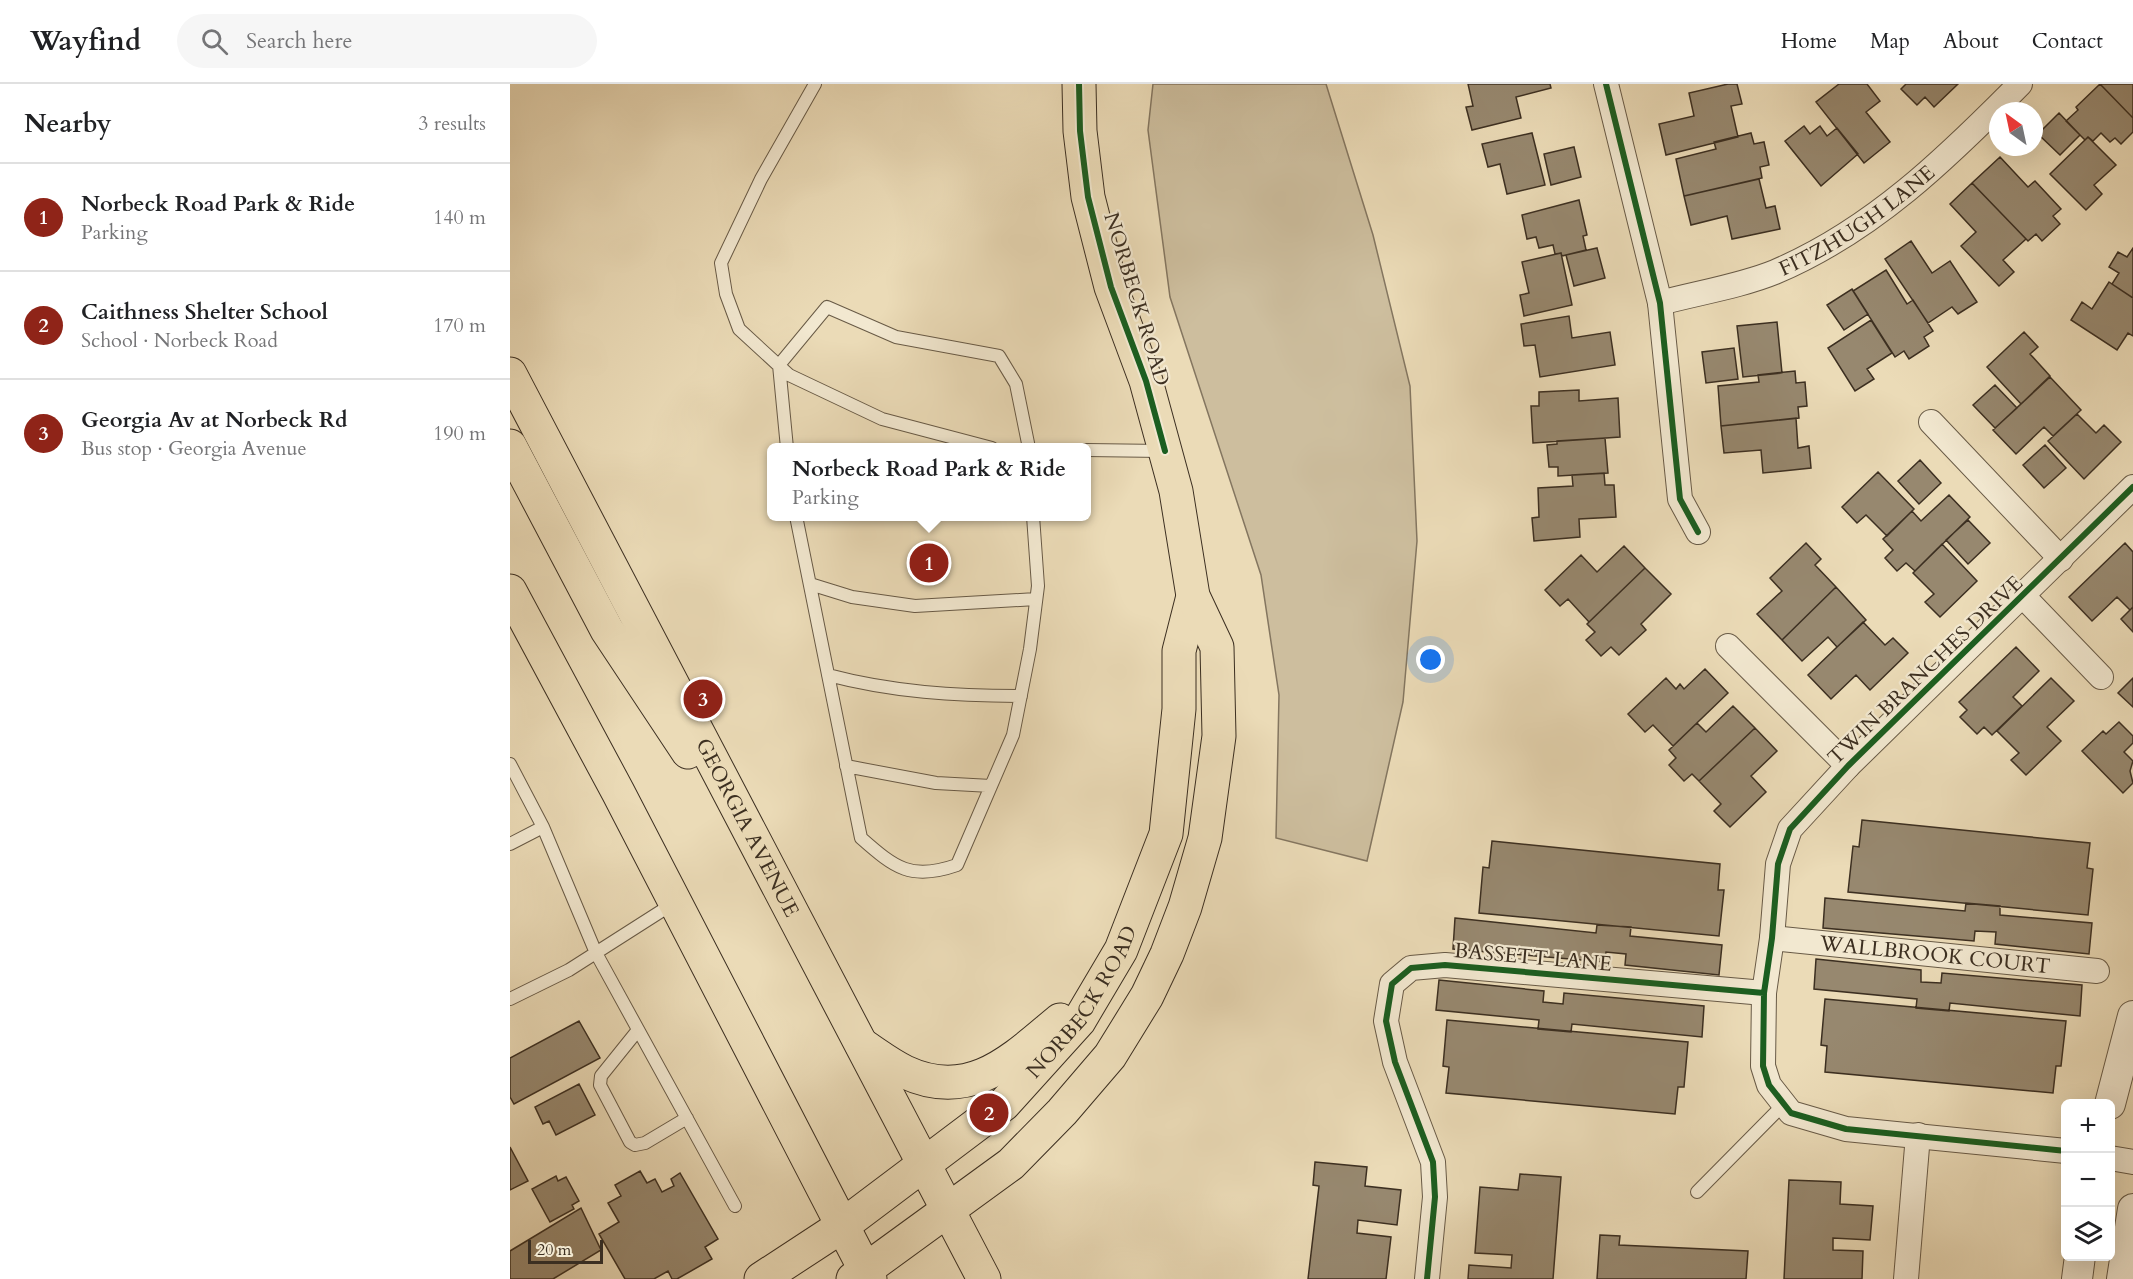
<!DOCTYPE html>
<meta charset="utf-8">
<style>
body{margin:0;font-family:Cardo,serif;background:#f6f6f6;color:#202124}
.controls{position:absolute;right:18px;bottom:18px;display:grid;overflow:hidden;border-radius:9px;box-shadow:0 6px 24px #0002}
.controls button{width:54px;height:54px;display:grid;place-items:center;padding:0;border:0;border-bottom:2px solid #e0e0e0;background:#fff;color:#202124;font:30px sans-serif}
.compass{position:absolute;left:1479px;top:18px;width:54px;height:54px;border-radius:50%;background:#fff;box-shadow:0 6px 24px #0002;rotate:327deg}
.scale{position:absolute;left:18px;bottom:15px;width:75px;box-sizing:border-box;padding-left:6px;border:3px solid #3c2f21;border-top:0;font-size:16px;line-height:21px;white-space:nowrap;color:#3c2f21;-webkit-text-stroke:4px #f2e8d0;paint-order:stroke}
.you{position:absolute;left:921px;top:576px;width:21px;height:21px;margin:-15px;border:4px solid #fff;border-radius:50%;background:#1a73e8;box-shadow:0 0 0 9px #1a73e833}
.badge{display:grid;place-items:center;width:39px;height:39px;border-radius:50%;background:#8f2418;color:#fff;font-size:20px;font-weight:700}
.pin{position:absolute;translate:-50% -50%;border:3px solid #fff;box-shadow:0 2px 6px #0006}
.popup{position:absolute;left:257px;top:359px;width:324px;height:78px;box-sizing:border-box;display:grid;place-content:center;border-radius:9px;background:#fff;filter:drop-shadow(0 2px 4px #0005);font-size:20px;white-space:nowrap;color:#757577}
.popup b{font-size:22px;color:#202124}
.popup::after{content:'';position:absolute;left:50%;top:100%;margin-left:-12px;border:12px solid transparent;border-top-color:#fff}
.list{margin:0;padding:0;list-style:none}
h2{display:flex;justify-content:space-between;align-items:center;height:78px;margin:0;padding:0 24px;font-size:26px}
h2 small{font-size:20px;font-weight:400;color:#757577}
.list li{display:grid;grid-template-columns:39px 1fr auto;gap:18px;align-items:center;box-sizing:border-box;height:108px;padding:0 24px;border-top:2px solid #e0e0e0}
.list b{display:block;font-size:22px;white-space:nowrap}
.list p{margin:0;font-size:20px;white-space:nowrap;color:#757577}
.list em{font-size:20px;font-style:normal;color:#757577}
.icon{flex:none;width:33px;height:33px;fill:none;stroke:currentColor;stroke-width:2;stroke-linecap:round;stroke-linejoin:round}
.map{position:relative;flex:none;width:1623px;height:1195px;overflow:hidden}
header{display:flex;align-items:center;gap:36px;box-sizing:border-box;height:84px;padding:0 30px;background:#fff;border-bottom:2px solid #e0e0e0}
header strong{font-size:28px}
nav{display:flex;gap:33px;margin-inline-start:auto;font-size:21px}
.search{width:420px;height:54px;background:#f6f6f6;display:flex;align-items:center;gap:15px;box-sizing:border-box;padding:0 21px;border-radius:33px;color:#757577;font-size:22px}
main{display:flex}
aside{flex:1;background:#fff}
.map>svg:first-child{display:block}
.green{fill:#cdbe9e;stroke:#847660;stroke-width:1.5}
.building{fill:#97886f;stroke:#3c2f21;stroke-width:1.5}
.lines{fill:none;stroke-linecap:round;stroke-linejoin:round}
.service-casing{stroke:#685a46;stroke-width:14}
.minor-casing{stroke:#685a46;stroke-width:26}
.tertiary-casing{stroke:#685a46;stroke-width:32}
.primary-casing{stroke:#3c2f21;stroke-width:35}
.service{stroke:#f2e8d0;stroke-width:12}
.minor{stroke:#f2e8d0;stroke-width:24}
.tertiary{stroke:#f2e8d0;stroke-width:30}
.primary{stroke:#ebdbb7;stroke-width:33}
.cycleway-casing{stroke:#f2e8d0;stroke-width:10}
.cycleway{stroke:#1b5e20;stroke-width:6}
.labels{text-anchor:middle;stroke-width:4.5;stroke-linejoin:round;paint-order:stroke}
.street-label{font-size:21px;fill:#3c2f21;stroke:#f2e8d0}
</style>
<header>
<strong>Wayfind</strong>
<div class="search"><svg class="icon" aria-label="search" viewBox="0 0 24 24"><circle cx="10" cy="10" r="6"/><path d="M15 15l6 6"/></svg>Search here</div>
<nav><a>Home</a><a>Map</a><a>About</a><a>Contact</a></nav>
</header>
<main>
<aside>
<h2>Nearby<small>3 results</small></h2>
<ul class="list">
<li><span class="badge">1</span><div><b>Norbeck Road Park &amp; Ride</b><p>Parking</p></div><em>140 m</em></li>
<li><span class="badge">2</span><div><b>Caithness Shelter School</b><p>School · Norbeck Road</p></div><em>170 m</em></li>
<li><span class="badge">3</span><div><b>Georgia Av at Norbeck Rd</b><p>Bus stop · Georgia Avenue</p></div><em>190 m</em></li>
</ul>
</aside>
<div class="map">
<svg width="1623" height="1195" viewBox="0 0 1623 1195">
<rect width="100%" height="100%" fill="#ebdbb7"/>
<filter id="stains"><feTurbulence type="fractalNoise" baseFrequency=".00333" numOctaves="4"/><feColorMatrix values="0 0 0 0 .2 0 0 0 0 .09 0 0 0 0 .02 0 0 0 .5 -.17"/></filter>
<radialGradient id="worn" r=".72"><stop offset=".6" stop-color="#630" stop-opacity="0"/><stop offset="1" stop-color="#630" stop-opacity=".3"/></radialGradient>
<path class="green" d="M643 0H816L863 151 900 302 907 457 893 618 857 777 766 754 769 611 751 491 660 213 638 46Z"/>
<path class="building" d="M958 0H1040L1041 4 1006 13 1011 34 962 46 956 23 963 22Z
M1218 0H1227L1232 20 1221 22 1228 53 1156 71 1149 40 1184 32 1179 9Z
M1329 0H1357L1370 17 1356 28 1380 58 1354 79 1306 18Z
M1396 0H1448L1424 23 1415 13 1407 21 1391 5Z
M1590 0H1623V34Z
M1590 0 1623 34V48L1611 60 1605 54 1600 58 1591 49 1583 57 1578 53 1575 56 1556 37 1568 26 1566 23Z
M1549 29 1570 51 1550 71 1528 50Z
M1294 42 1300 50 1310 42 1317 52 1327 44 1348 70 1311 102 1275 57Z
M1022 49 1035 101 997 110 990 80 978 83 972 60Z
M1241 49 1244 60 1254 58 1259 81 1250 83 1252 94 1174 112 1166 75 1206 65 1204 58Z
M1578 53 1606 81 1584 101 1592 110 1576 126 1540 90Z
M1064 63 1071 93 1041 101 1034 70Z
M1490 73 1518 103 1525 97 1551 125 1543 132 1550 140 1532 157 1526 150 1518 157 1462 99Z
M1249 95 1256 124 1265 122 1270 145 1222 155 1217 132 1181 141 1174 112Z
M1462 99 1516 155 1493 176 1504 188 1489 202 1451 162 1466 148 1440 120Z
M1069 116 1077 151 1073 152 1076 166 1052 172 1051 169 1045 170 1043 161 1029 164 1026 153 1017 155 1012 131Z
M1401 157 1422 189 1440 177 1467 218 1448 230 1442 223 1418 239 1375 175Z
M1087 164 1095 194 1064 202 1056 171Z
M1623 164V214L1602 200 1609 189 1599 183 1608 168 1617 173Z
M1051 169 1062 221 1014 232 1010 211 1019 209 1012 178Z
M1376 186 1397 220 1403 216 1423 247 1414 253 1419 262 1399 275 1394 267 1385 273 1343 207Z
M1599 198 1623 214V252L1618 249 1607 266 1561 236 1572 218 1582 225Z
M1342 205 1358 230 1334 246 1317 221Z
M1059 232 1062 254 1100 248 1105 281 1030 293 1025 261 1014 262 1011 240Z
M1361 236 1382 269 1357 285 1364 295 1345 307 1318 264Z
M1267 238 1272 289 1233 293 1227 242Z
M1514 248 1528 263 1520 270 1540 292 1511 320 1477 283Z
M1224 264 1228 295 1196 299 1192 268Z
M1285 287 1286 299 1295 298 1297 322 1288 323 1289 334 1211 342 1208 302 1249 298 1248 291Z
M1540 293 1571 326 1543 352 1534 343 1506 370 1483 346Z
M1485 301 1507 324 1485 344 1463 321Z
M1069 306V317L1108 314 1110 353 1023 359 1021 322H1029V308Z
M1567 330 1586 349 1594 341 1611 358 1574 395 1538 357Z
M1286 334 1288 364 1299 362 1301 384 1253 389 1251 366 1214 369 1211 342Z
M1095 354 1098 389 1048 392V383H1039L1037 361 1047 360V357Z
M1535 361 1556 384 1534 404 1513 381Z
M1410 376 1431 399 1409 420 1388 397Z
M1368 388 1404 425 1377 452 1356 431 1347 439 1332 423Z
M1094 389 1095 401H1104L1106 433 1069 435 1070 453 1024 457 1022 434 1029 433 1028 404 1063 402 1062 391Z
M1439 411 1460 433 1405 487 1396 479 1387 487 1375 474 1383 466 1373 455 1402 427 1411 437Z
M1458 436 1480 459 1458 480 1436 456Z
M1296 459 1311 475 1305 481 1326 503 1272 556 1247 530 1272 507 1260 494Z
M1615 459 1623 468V523L1620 526 1607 513 1582 537 1559 513Z
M1432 460 1467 497 1430 533 1415 518 1424 510 1403 489Z
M1114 462 1135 484 1079 538 1058 515 1050 522 1035 506 1071 471 1087 488Z
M1135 484 1161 510 1131 540 1136 546 1109 571 1101 563 1091 572 1076 556 1085 548 1077 540Z
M1326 503 1356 536 1327 563 1318 553 1292 577 1272 556Z
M1623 523V548L1611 535Z
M1353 538 1375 561 1383 554 1398 569 1360 606 1346 591 1321 615 1298 591Z
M1506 563 1529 587 1503 613 1512 622 1482 651 1474 643 1467 650 1450 633 1457 626 1449 618Z
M1195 585 1218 609 1163 662 1143 641 1135 648 1118 630 1156 594 1166 605 1170 600 1174 605Z
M1541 594 1564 617 1537 643 1551 657 1516 691 1501 676 1509 669 1487 647Z
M1623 594V623L1608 609Z
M1223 622 1245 644 1189 697 1182 690 1174 697 1159 681 1166 674 1159 666 1187 639 1196 648Z
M1609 638 1623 652V659L1614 668 1623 677 1620 687 1623 699 1613 709 1572 667 1593 647 1596 650Z
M1245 644 1267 667 1241 692 1256 708 1220 743 1204 727 1211 720 1189 697Z
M1352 736 1580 759 1577 784 1583 785 1578 831 1338 808 1343 762 1349 763Z
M982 757 1210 780 1208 806H1214L1209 852 969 829 973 783 979 784Z
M1315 814 1455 827 1456 819 1490 822V831L1582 839 1579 870 1485 860 1486 848 1465 847 1464 857 1313 844Z
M945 834 1086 849 1087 841 1121 843 1120 852 1212 861 1209 891 1115 881 1116 870 1096 868 1094 878 943 865Z
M1306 875 1411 886V898L1431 899 1432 889 1572 901 1570 932 1440 919 1439 927 1406 924 1407 915 1304 905Z
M929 896 1034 907 1033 918 1053 920 1054 909 1194 922 1192 953 1062 940 1061 948 1028 945 1029 936 926 926Z
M1315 915 1556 937 1551 982H1546L1543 1009 1315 988 1317 962 1311 961Z
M937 936 1178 958 1174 1003H1168L1165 1030 936 1009 939 983 933 982Z
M69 937 90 974 4 1020 0 1013V974Z
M69 1000 85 1031 46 1051 39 1037 33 1040 25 1023Z
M0 1063 18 1097 0 1106Z
M805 1078 857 1083 855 1102 891 1106 887 1141 848 1136 847 1149 881 1153 876 1195H798L809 1102 803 1101Z
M130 1087 137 1099 145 1095 152 1108 164 1102 161 1095 170 1089 208 1155 195 1163 202 1175 167 1195H162L158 1187 144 1195H115L89 1150 109 1138 98 1119 111 1112 105 1101Z
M1010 1090 1051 1093 1043 1195H958L959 1181 1001 1184 1002 1171 965 1169 970 1103 1008 1106Z
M46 1092 48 1097 56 1093 69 1117 62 1121 64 1125 40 1138 22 1105Z
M1279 1096 1331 1098 1330 1120 1363 1122 1360 1156 1323 1154V1166L1353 1167 1352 1195H1274Z
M71 1124 91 1166 43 1195H0V1167Z
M1090 1151 1110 1152 1109 1161 1238 1167 1236 1195H1087Z"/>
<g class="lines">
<g class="service-casing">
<path id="service" d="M305 0 251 95 211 179 216 210 229 245 279 291 372 335 482 364
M277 364 269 281 317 223 386 253 489 272 506 300 519 364
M576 366 653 367
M286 432 351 754C385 784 401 797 447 781L503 651 520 565 528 502 523 432
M300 500 342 513 405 522 526 515
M318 591C382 608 446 612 511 612
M0 680 33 743 86 869 225 1122
M336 682 426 699 481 702
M0 760 33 743
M0 915 59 886 164 819
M128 946 91 992 90 1001 120 1058 125 1061 135 1059 177 1034
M1187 1108 1274 1020"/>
</g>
<g class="minor-casing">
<g id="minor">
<path d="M1096 0 1150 219 1170 415 1188 448"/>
<path id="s1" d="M1150 219C1187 209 1231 202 1265 188 1362 147 1437 74 1510 0"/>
<path d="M1421 338 1551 475"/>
<path d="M1514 513 1591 593"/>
<path d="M1218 562 1338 682"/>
<path id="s2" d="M1262 854 1587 887"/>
<path d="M1556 1067 1336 1045 1281 1029 1259 1001 1253 982 1254 909 1262 854 1268 780 1280 745 1338 682 1623 403"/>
<path d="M1600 1074 1623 1078"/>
<path d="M917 1195 925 1113 923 1078 885 978 876 937 882 900 901 884 935 881 1254 909"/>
<path d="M1396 1195 1408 1051"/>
</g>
</g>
<g class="tertiary-casing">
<path id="tertiary" d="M1600 1020 1623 932
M1567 1195 1570 1172
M1612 1195 1623 1125"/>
</g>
<g class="primary-casing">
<g id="primary">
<path id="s3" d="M0 290 474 1195"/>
<path d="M0 362 97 546 178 668"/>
<path d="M0 507 108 708 360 1195"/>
<path d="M352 961C366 970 380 981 395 988 461 1019 504 974 550 936"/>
<path id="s4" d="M251 1195 332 1142 494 1020 569 937 611 866 656 750 669 625V567L683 512"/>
<path d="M343 1195 501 1080 552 1028 600 972 637 912 657 870 675 823 695 754 709 652 707 563 683 512 666 407 636 297 601 203 578 113 570 47 569 0"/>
</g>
</g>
<use href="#service" class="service"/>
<use href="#minor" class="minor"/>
<use href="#tertiary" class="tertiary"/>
<use href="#primary" class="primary"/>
<g class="cycleway-casing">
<path id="cycleway" d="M569 0 570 47 578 113 601 203 636 297 655 367
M1096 0 1150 219 1170 415 1188 448
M1556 1067 1336 1045 1281 1029 1259 1001 1253 982 1254 909 1262 854 1268 780 1280 745 1338 682 1623 403
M917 1195 925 1113 923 1078 885 978 876 937 882 900 901 884 935 881 1254 909"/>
</g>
<use href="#cycleway" class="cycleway"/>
</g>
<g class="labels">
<g class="street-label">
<text dy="7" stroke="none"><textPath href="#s1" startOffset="216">FITZHUGH LANE</textPath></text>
<text transform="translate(627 215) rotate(73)" y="7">NORBECK ROAD</text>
<text transform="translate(1415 586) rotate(-44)" y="7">TWIN BRANCHES DRIVE</text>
<text dy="7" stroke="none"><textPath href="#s3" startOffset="512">GEORGIA AVENUE</textPath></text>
<text dy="7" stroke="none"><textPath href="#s2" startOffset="164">WALLBROOK COURT</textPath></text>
<text transform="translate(1023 873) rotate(5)" y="7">BASSETT LANE</text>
<text dy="7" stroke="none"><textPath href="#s4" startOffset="429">NORBECK ROAD</textPath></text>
</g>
</g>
<rect width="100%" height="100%" filter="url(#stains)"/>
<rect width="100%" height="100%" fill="url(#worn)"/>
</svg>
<div class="controls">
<button>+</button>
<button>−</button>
<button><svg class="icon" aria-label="layers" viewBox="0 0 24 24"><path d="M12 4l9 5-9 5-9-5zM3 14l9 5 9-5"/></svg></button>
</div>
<svg class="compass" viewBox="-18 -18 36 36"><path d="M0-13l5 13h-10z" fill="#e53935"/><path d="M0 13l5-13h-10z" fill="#757577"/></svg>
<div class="scale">20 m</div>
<div class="you"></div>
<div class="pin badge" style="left:419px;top:479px">1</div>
<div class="popup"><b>Norbeck Road Park &amp; Ride</b>Parking</div>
<div class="pin badge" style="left:479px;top:1029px">2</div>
<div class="pin badge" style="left:193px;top:615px">3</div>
</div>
</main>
